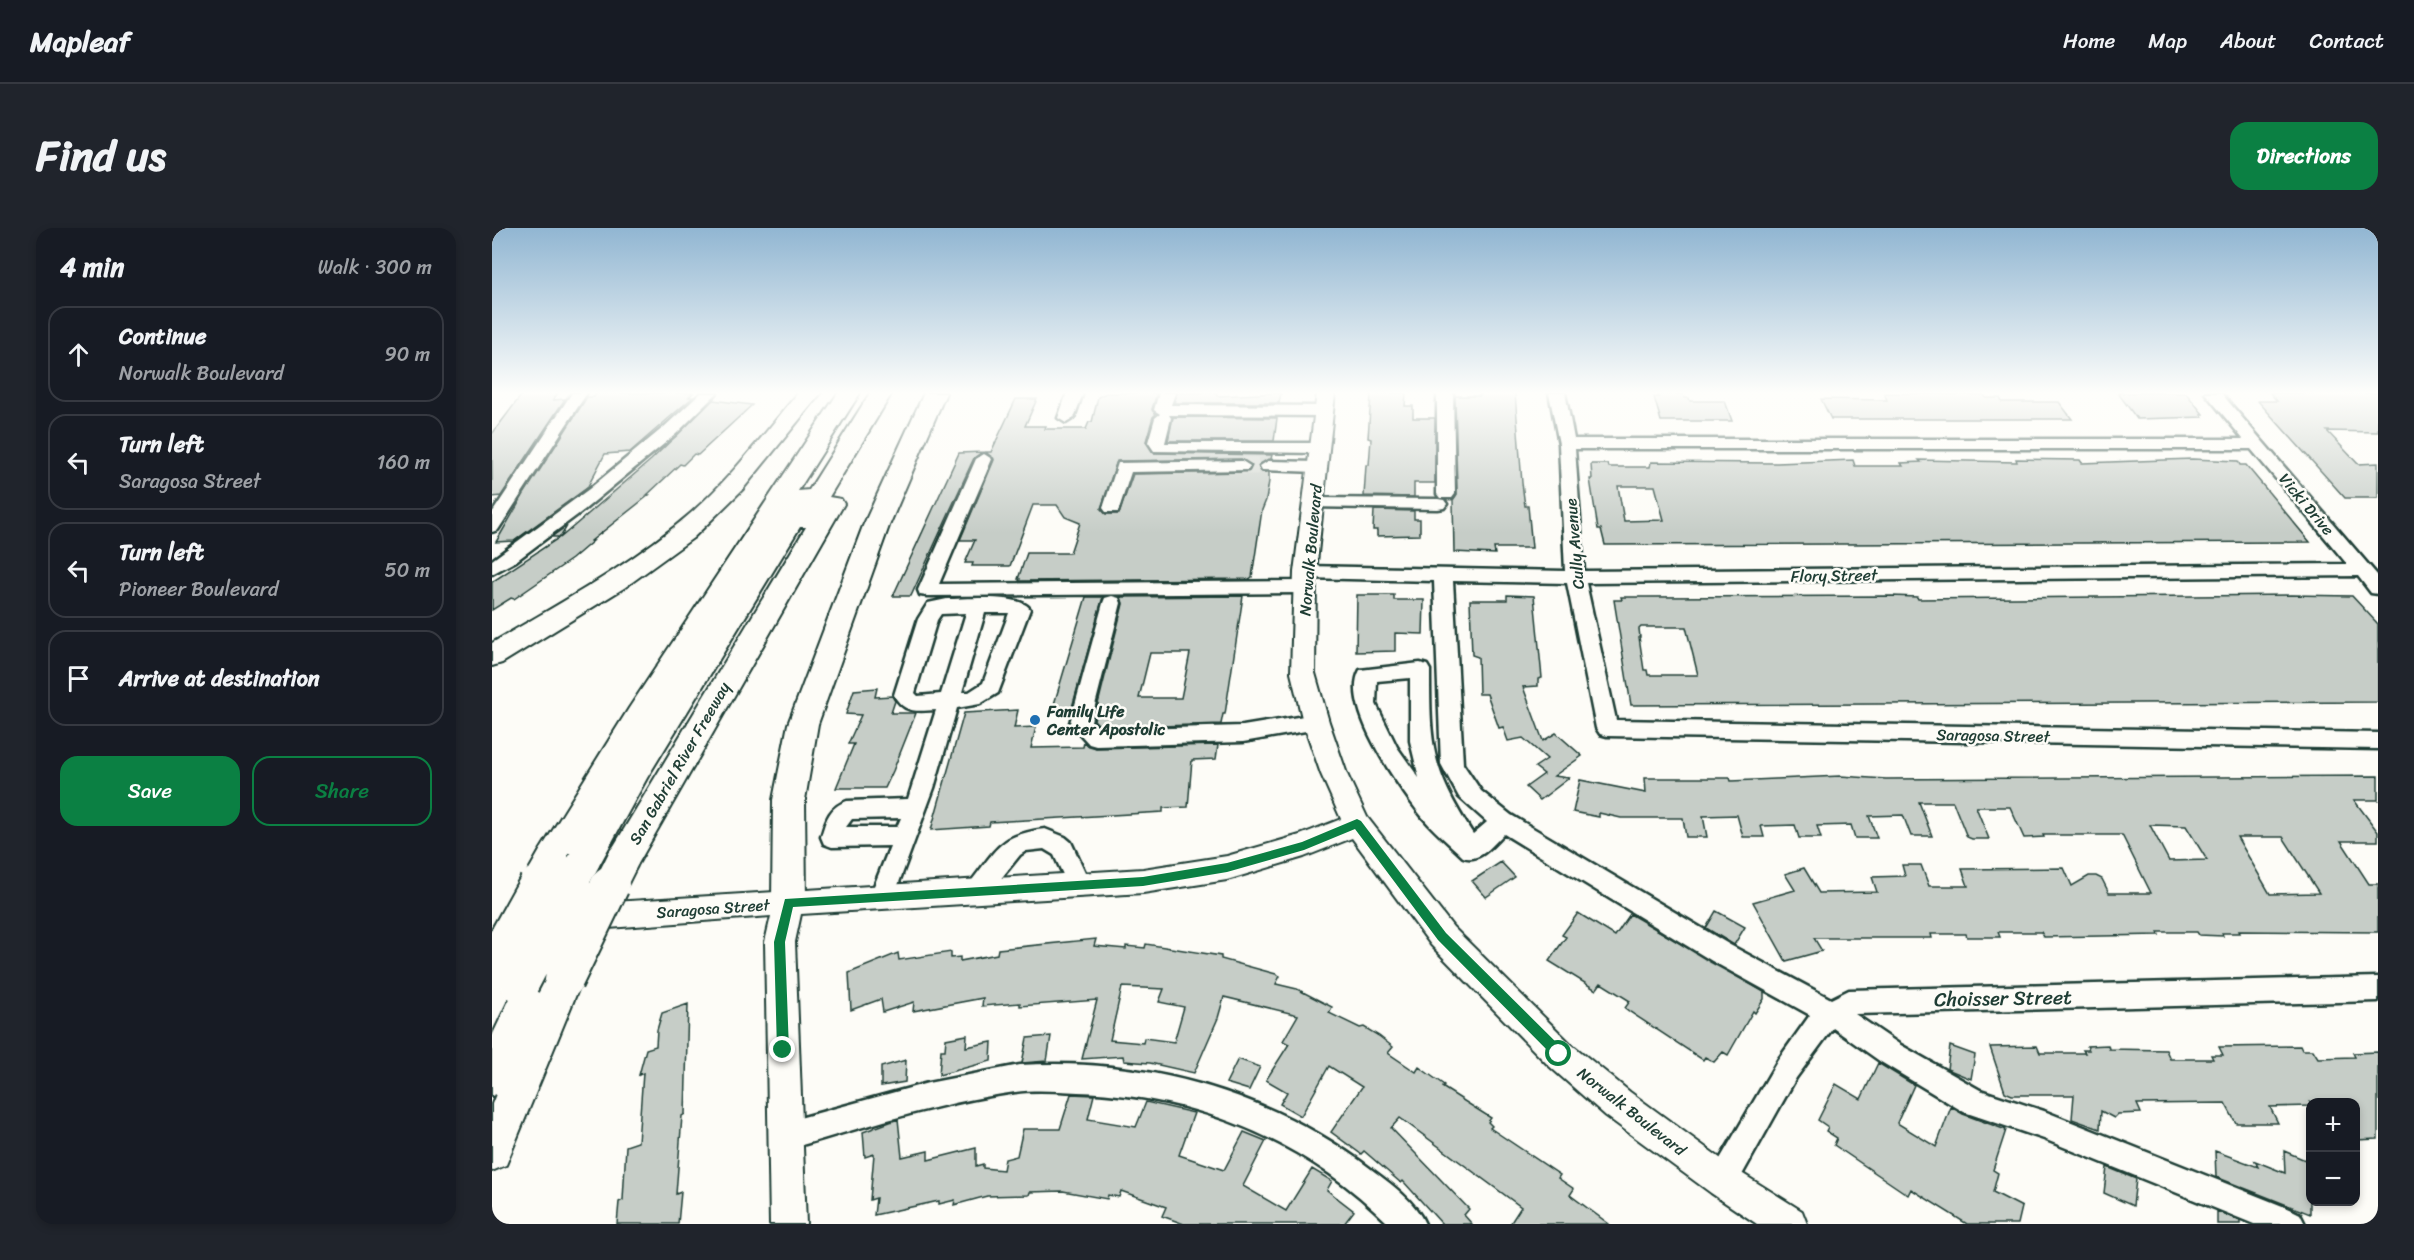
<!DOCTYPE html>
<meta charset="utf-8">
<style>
body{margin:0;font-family:Sriracha,sans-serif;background:#20242c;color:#f1f3f6}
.controls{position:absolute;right:18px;bottom:18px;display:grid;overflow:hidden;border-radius:12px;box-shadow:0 3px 9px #0003}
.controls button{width:54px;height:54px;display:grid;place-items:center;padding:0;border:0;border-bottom:2px solid #363941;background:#171b24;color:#f1f3f6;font:30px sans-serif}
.stop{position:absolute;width:18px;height:18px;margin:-14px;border:4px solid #0b8043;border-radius:50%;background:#fff}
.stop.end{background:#0b8043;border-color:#fff;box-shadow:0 2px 6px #0008}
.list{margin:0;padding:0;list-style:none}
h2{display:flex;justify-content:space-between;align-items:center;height:78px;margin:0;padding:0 24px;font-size:26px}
h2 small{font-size:20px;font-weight:400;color:#9ea1a6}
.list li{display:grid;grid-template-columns:39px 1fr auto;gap:18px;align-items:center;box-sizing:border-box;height:96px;margin:0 12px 12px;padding:0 12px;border:2px solid #363941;border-radius:18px}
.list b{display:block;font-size:22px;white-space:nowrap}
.list p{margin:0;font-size:20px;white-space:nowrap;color:#9ea1a6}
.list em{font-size:20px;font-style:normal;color:#9ea1a6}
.actions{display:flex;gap:12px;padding:18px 24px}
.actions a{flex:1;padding:14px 0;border:2px solid #0b8043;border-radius:18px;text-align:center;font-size:21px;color:#0b8043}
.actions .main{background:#0b8043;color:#fff}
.icon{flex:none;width:33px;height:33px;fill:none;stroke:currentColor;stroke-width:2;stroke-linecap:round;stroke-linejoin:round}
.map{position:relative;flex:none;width:1886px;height:996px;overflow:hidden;border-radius:18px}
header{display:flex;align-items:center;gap:36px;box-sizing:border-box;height:84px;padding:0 30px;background:#171b24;border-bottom:2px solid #363941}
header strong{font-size:28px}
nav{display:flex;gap:33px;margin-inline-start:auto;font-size:21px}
.intro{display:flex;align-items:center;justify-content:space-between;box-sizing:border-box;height:144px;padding:0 36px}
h1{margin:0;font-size:42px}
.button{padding:15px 27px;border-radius:18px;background:#0b8043;color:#fff;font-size:21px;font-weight:700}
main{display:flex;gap:36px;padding:0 36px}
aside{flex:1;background:#171b24;border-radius:18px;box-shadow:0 3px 9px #0003}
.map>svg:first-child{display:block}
.building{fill:#c6cdc7;stroke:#1f3d34;stroke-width:1.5;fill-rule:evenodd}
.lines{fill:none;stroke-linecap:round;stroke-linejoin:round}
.minor-tunnel{stroke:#d1d6d0;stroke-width:17;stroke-dasharray:17 8;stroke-linecap:butt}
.minor-casing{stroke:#1f3d34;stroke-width:5}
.major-casing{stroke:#1f3d34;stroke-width:4}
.highway-casing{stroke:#1f3d34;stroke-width:4}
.minor{fill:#fdfcf7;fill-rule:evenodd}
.major{fill:#fdfcf7;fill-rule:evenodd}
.highway{fill:#fdfcf7;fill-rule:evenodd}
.highway-bridge-far1-casing{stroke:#1f3d34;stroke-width:35;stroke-linecap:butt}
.highway-bridge-casing{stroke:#1f3d34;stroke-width:42;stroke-linecap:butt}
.highway-bridge-far1{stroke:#fdfcf7;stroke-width:31}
.highway-bridge{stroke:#fdfcf7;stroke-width:38}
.route{fill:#0b8043}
.poi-dot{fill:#1f6fb2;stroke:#fdfcf7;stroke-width:2}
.labels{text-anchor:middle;stroke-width:5;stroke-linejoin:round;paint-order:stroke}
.street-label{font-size:16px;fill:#1f3d34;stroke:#fdfcf7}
.poi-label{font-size:16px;font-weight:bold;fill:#1f3d34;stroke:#fdfcf7;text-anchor:start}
.near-street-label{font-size:20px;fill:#1f3d34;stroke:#fdfcf7}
</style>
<header>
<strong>Mapleaf</strong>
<nav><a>Home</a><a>Map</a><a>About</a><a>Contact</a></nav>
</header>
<div class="intro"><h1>Find us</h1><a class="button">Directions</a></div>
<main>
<aside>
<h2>4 min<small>Walk · 300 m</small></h2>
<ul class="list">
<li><svg class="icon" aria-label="ahead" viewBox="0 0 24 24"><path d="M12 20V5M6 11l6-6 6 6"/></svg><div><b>Continue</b><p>Norwalk Boulevard</p></div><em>90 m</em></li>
<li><svg class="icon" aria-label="left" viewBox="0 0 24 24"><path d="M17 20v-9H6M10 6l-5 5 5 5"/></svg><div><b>Turn left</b><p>Saragosa Street</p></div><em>160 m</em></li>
<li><svg class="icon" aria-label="left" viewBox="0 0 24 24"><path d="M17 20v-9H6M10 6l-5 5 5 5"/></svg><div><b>Turn left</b><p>Pioneer Boulevard</p></div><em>50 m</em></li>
<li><svg class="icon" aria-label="arrive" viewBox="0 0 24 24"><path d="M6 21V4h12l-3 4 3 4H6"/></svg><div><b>Arrive at destination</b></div></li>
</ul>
<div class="actions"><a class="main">Save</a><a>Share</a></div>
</aside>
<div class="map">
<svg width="1886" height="996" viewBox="0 0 1886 996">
<rect width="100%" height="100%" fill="#fdfcf7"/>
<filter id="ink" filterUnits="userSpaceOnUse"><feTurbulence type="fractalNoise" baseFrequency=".0167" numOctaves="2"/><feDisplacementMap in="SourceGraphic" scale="12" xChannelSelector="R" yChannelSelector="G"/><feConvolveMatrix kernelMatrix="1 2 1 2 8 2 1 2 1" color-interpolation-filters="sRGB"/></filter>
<g filter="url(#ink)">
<path class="building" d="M31 165H66L61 172 73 171 9 268 0 269V206Z
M104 165H201L197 169H201L138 224 113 226 95 260 22 313 4 314 32 266 95 169H102Z
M614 165H665L660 181 664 186 661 189 654 213 662 225 780 227 779 231 766 237 770 244H777V253L774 272 770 282 760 349 757 351 527 353 528 351H526L535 325H578L588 295 573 289 565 277H541L518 338H480L481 335H473L483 312H468L502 232 494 224H499L524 171H545L533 198H554L553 201H594L597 194H600L606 169ZM750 231 760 237 756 244 641 246 627 286H614L609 281 625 233Z
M685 165H725V168L789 165 787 175H682Z
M881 165H914L913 178H921V190H943V255H922V269L872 268 874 237H877L879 211 876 210 879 167Z
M988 165H1023L1030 255 1033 278H1036L1040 320H1002L1003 326 962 324 961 272 965 266 963 168H988Z
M1392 165 1492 167 1494 170H1508L1510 174H1567L1580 191H1339L1329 171 1395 172Z
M1626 165H1694L1711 186H1709L1711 189 1645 191Z
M1778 165H1886V204L1835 203 1866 236 1886 235V270H1853L1766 173H1785Z
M1166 166H1191L1192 170H1197L1198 173H1233L1240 193H1169L1162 169H1167Z
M221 172 260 177 206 227 202 226 191 237 188 236 155 267H157L99 313H101L80 331 22 371 19 370 0 382V354L68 309H59L75 298 68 310 159 232Z
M681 189 785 190 782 213H676Z
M490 224 482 230 419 368H401L467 225Z
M1524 231 1588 232 1590 235 1700 231 1746 233 1748 237H1754L1818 314 1113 317 1109 301H1106L1098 251H1100L1099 236H1116L1117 239H1158L1159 234 1285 235 1361 232 1363 238H1411L1409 235 1429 234 1427 232 1525 234ZM1126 258H1163L1172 292 1132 293Z
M882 282 922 283V291H928V307L885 308V302H881Z
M865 367H902V372H932L931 406 903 405V423L864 424Z
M1015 367 1042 368 1050 450 1046 451V458L1031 459 1051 513 1064 505 1090 528 1062 548 1077 550 1048 572 1034 559 1052 546 1043 539 1055 531 1031 510 1016 513 1011 499 1007 500 995 466H987L986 429 980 427 978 372H1015Z
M1799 367 1860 368 1886 396V474L1139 477 1122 372H1130L1129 369H1155L1400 368 1425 369 1426 371ZM1149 399H1194L1206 447H1156L1155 442H1152L1147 409H1148L1147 401Z
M751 368 733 486H731L729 496 610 500 602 492 631 376 629 369ZM658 425H698L689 470H647Z
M594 369H611L579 483H560Z
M385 460 383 469 400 468 403 473 399 485H424L401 543 393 560H344L362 516H356L369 487 354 486 362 462Z
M526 482 522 500 544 499 539 520 591 519 592 514 604 520 726 517 724 531 700 532 696 579 671 580V584L498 594 497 598 439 602 472 485Z
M1348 548 1394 551 1886 548V572H1862L1886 604V613H1849L1877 656H1886V704L1747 703 1748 705H1730L1731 708 1707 707 1705 704H1666L1667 707 1552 709 1549 704H1506L1508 709H1475L1474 706H1439L1440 710H1322L1330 723 1294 733 1261 674 1303 662 1293 646 1312 640 1327 665 1385 664 1380 649 1413 648 1410 637H1429L1437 658H1476L1470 641 1572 640 1580 658 1597 648H1604L1610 651 1617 665H1659L1630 607H1551L1552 609 1532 610 1518 579H1484L1497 611H1480L1475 609 1461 574H1427L1440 608H1419L1411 587 1377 588 1385 610H1363L1359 597 1325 598 1329 610H1307L1303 597 1269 598 1272 609H1251L1245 587 1211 588 1215 609H1194L1191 590H1129L1107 585V589L1081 584 1088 552 1154 565 1153 550H1238L1239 553ZM1658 597 1694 598 1715 632 1677 633ZM1745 609H1791L1827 665 1778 666Z
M1009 634 1023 649 994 669 980 653Z
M1224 683 1253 699 1242 717 1214 700Z
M1086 685 1123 708 1138 686 1272 764V771L1263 785 1261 783 1236 827 1231 824 1222 834 1213 829 1211 832 1138 784 1133 780 1138 773 1109 755 1104 762 1057 733 1074 709 1070 707Z
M604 711 602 718 634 721V718L653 720 654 716 729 728V731L784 746 788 748 784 756 805 761 840 779 837 785 868 800 872 799 887 808 901 819 896 825 924 844 927 839 952 857 950 859 999 890 996 894 1000 898 998 900 1068 947 1066 950 1082 961 1078 967 1117 996H1018L1029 979 908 890 899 900 977 981 972 987 980 996H950L911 953 909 955 872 923 869 926 839 904 870 859 837 838 809 888 788 876 795 864 774 852 797 816 791 813 806 787 732 769 726 790 702 845 658 835 632 833 631 828 590 831 605 772 528 778V775L490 778 491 770 421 783 422 774 391 784 389 771 359 782 357 745 406 725 407 732 459 724V730L468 729V733L505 726 506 721ZM630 759 672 761 667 774 692 779 682 814 652 810 651 815 618 812Z
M196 776 193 886 190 888 184 966 189 964 186 996H125L127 974 131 972 134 918 146 914 151 845 147 847 154 821 164 818 165 802 170 785Z
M475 807 474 819 500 814 499 833 447 847 449 822H453L454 811Z
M559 808 555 833 530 835 535 810Z
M1616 817 1617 821 1674 822 1678 831H1721L1719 827H1731L1727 819 1808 818 1810 822H1821L1826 830 1863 829 1861 825 1886 824V911L1863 912V874H1818V878L1778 879 1786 895H1744L1733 875 1645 876 1649 885 1626 886 1622 890 1609 883 1608 901 1580 891 1582 867H1520L1513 864 1498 819 1545 818 1548 825H1593L1591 822H1597L1595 818Z
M1458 818 1483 827 1479 851 1455 841Z
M746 831 768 839 757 862 734 855Z
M414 832 413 854 389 858V839Z
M1386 835 1422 857 1405 895 1444 919 1459 879 1471 886 1514 902 1501 942 1506 945 1501 964 1530 979 1526 996H1475L1419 961 1416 967 1342 917 1345 910 1334 903 1336 899 1326 892 1344 856 1369 871Z
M579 866 602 867 596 891 644 899 654 874 702 885 687 927 732 942 752 904 774 913 751 958 794 983 820 941 840 953 835 962 862 983 852 996H692L670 988 674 979 629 963 627 969 616 967 615 971 571 963 538 964 537 967 495 968 462 977 463 972 447 976V973L382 987 384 970 378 972 382 926 373 929 371 904 406 891 410 929 436 923V932L484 920V938L491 936V940L511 942 513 931 525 928 531 901H568Z
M1723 923 1766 939 1763 933 1793 945 1792 923 1818 934V986L1724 949Z
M1615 939 1644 951 1641 978 1612 965Z
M1725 983 1748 993V996H1725Z"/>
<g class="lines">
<path class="minor-tunnel" d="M750 238H776"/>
<g class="minor-casing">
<path id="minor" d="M80 165H95L6 302 0 304V285Z
M209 165H225L184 206 92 282 24 333 0 346V332L97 261 172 199Z
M575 165H591L582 190 574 195 566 190Z
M667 165H683L679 177 832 178 840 183 832 188 677 187 679 190 673 215H828L836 220 828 225 662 223 656 214 663 190 668 186 662 182Z
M945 165H961L963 266 960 270H948L945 266Z
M1057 165H1073L1082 211H1751L1713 165H1729L1886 348V366L1879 365 1866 348 1094 355 1124 492 1886 505V521L1115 508 1108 506 1104 500 1075 355 961 353 971 536 989 563 1019 587 1238 717 1339 771 1357 762 1886 749V773L1363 786 1407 816 1488 862 1552 883 1798 981 1808 986 1813 996H1762L1552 911 1472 884 1389 834 1341 800 1304 850 1241 963 1231 967 1221 963 1217 953 1221 943 1286 832 1318 787 1220 733 1012 606C1000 617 988 635 971 629 957 615 940 602 928 586 906 558 848 477 868 442L928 435 935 437 938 442C938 518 939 541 981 606L995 594 967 569 949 536 942 353 813 350 806 348 804 344 806 340 813 338 1073 343 1067 216ZM1083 221H1759L1855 336 1092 343ZM918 450V513L927 550 905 519 884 476 885 453Z
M492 226 500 231 447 356 812 353 819 355 821 359 819 363 812 365 435 368 428 367 426 362 484 231Z
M750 233 758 238 756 242 639 244 626 284H614L611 280 626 235Z
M776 233 825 234 833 239 825 244 770 242 768 238Z
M821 270 946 271 952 272 955 276 952 280 946 281 815 279 812 275 815 271Z
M620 368 627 370 629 375 599 493 609 502 751 498 824 486 831 488 834 494 831 500 751 514 604 518 597 516 578 495 611 375 613 370Z
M455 371C473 371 528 365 538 381L506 465 488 476 465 480 442 560 402 668 398 675 390 678 382 675 378 668 398 618 340 619 332 616 329 609C334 592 337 579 355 573L416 571 444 482C425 483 412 486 402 467L426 391 436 375ZM474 385 449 466 426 468 423 465 445 392 449 386ZM493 385H517L491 455 477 464H470ZM409 590 405 599H354L360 591Z
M553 601 573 609 579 614 599 657 595 664 587 667 579 664 562 627 552 621 534 623 528 627 494 669 486 672 478 669 474 662 478 655C505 621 507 607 553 601Z
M528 837C653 829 779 865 879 941 898 955 924 974 933 996H897C813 912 705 868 586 864 565 863 544 861 523 864 445 875 369 900 293 922L283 918 279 908 283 898 293 894 436 855Z"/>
</g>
<g class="major-casing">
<path id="major" d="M825 165H843L824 344 823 445 837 494 855 546 875 589 961 699 1078 815 1138 864 1243 941 1310 983 1315 996H1265L1219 965 1114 888 1056 837 939 717 860 610 812 629 735 652 651 665 309 686 303 714 314 996H278L273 714 279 688 89 702 79 698 74 689 79 680 89 676 651 641 735 628 808 607 849 591 829 546 811 494 799 445 802 344Z"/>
</g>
<g class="highway-casing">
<path id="highway" d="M306 165H329L251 261 201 310 132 360 10 435 0 438V415C68 375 139 337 199 285 239 250 272 206 306 165Z
M346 165H368L306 263 317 262 378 165H400L337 269 349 271 352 276 143 641 131 645 119 641 114 631 314 299H308L155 550 104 643 92 647 80 643 76 635 73 641 61 645 49 641 44 631 49 621 137 480Z
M432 165H454L397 298 326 496 313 572 314 674 309 685 297 689 285 685 280 674 281 572 296 496 371 298Z
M72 735 85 740 90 752 14 937 0 943V876L4 866 0 868V808L32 741 45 736 58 742Z"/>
</g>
<use href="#minor" class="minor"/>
<use href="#major" class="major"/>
<use href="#highway" class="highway"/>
<g class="highway-bridge-far1-casing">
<path id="highway-bridge-far1" d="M45 659 61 631
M78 659 92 633
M117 659 131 631"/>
</g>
<g class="highway-bridge-casing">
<path id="highway-bridge" d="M0 740 46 657
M72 752 118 657
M28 755 79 657"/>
</g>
<use href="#highway-bridge-far1" class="highway-bridge-far1"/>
<use href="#highway-bridge" class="highway-bridge"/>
</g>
</g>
<linearGradient id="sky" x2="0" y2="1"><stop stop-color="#91b6d2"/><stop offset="0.54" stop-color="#fefefb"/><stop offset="1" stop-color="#fefefb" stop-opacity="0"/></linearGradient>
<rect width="1886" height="305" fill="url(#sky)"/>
<path class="route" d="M865 591 869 593 954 705 1072 822 1073 826 1072 830H1063L946 712 863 601 812 622 735 644 651 658 301 679 293 714 297 822 291 828 285 822 282 714 293 671 651 649 735 635 810 614Z"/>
<circle class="poi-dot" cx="543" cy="492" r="6"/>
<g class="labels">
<g class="street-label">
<text transform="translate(1815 276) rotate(50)" y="6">Vicki Drive</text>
<text transform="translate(1082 316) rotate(-95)" y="6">Cully Avenue</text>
<text transform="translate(818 322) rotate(-85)" y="6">Norwalk Boulevard</text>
<text transform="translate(1342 347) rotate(-1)" y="6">Flory Street</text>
<text transform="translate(1501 507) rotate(1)" y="6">Saragosa Street</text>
<text transform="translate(187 535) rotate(-60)" y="6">San Gabriel River Freeway</text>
<text transform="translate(221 680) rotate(-4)" y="6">Saragosa Street</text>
<text transform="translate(1140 883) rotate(38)" y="6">Norwalk Boulevard</text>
</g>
<g class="poi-label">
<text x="555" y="489">Family Life<tspan x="555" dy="18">Center Apostolic</tspan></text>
</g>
<g class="near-street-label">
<text transform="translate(1511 770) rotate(-1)" y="7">Choisser Street</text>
</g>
</g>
</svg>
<div class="controls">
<button>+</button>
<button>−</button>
</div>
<div class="stop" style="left:1067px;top:826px"></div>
<div class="stop end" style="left:291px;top:822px"></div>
</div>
</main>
